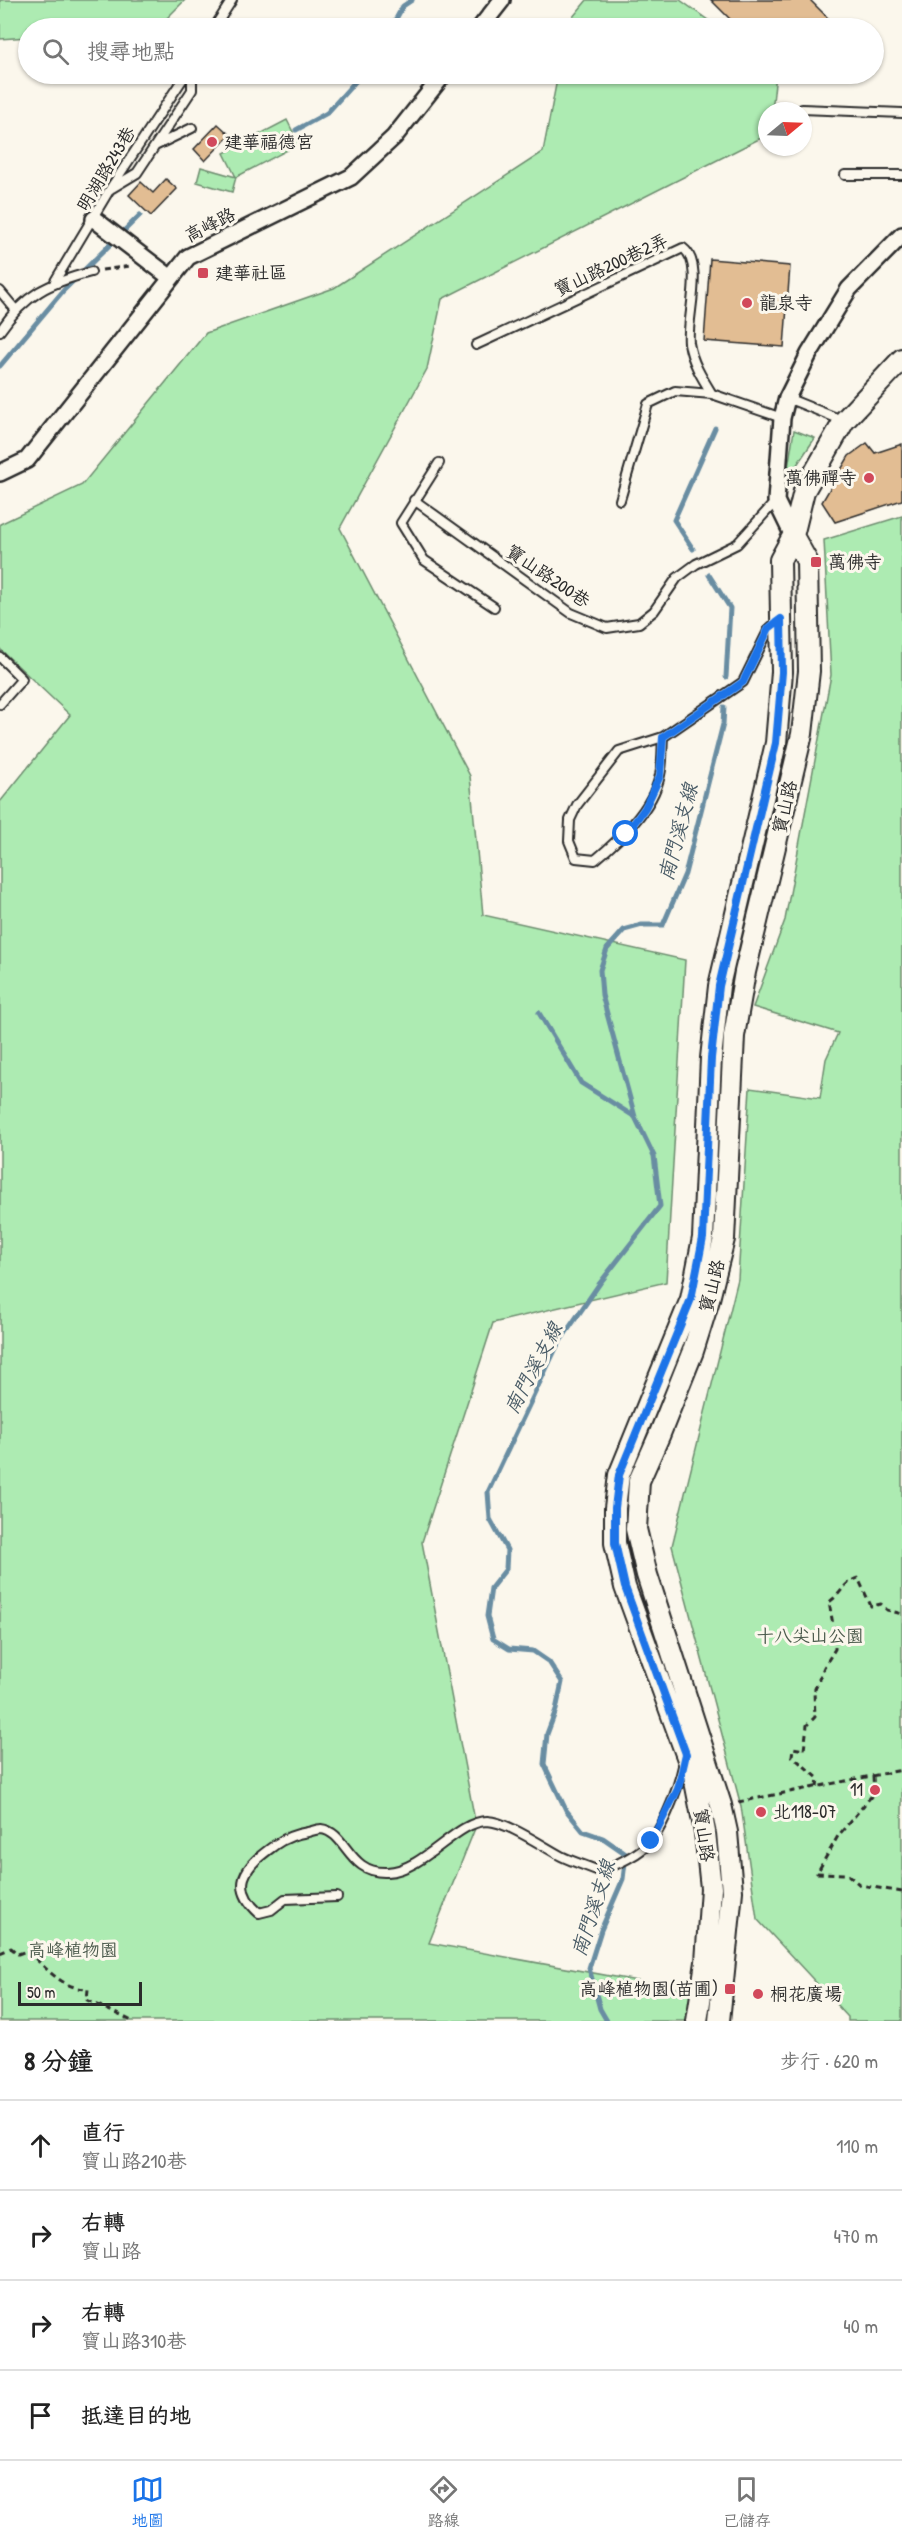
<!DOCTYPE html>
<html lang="zh-TW">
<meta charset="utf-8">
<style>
body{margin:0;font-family:"Patrick Hand","LXGW WenKai TC",sans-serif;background:#f2f2f2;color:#222}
.compass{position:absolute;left:758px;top:102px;width:54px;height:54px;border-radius:50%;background:#fff;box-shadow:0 2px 4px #0004;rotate:71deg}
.scale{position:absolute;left:18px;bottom:15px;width:124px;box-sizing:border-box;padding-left:6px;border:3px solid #2b2b2b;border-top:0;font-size:16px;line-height:21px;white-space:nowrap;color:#2b2b2b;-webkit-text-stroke:4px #fbf7ec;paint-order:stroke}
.stop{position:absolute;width:18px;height:18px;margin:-14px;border:4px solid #1a73e8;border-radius:50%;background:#fff}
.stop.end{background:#1a73e8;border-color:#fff;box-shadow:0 2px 6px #0008}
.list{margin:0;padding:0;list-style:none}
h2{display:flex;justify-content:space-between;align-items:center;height:78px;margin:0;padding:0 24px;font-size:26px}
h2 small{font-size:20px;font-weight:400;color:#767676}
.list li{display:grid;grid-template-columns:39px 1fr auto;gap:18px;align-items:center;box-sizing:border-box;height:90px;padding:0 24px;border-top:2px solid #e0e0e0}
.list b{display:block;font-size:22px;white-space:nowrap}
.list p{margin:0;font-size:20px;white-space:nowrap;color:#767676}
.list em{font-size:20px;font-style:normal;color:#767676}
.icon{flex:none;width:33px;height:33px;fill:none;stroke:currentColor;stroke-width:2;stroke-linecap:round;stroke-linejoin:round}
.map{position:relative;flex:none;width:902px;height:2021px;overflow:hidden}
.search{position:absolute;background:#fff;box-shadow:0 2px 4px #0004;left:18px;right:18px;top:18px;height:66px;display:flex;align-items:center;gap:15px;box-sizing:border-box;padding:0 21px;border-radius:33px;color:#767676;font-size:22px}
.sheet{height:438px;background:#fff}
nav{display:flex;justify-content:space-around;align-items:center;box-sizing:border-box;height:84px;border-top:2px solid #e0e0e0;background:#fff;font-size:16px;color:#767676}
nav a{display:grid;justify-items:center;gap:3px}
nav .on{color:#1a73e8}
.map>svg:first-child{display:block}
.green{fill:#adebb2;stroke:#6c8b6e;stroke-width:1.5}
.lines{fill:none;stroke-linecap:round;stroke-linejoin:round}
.stream{stroke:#698da2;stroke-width:5}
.building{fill:#e2bd93;stroke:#2b2b2b;stroke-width:1.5}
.service-casing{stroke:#2b2b2b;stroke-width:12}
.minor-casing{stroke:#2b2b2b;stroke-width:20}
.tertiary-casing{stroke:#2b2b2b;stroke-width:24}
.path{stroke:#2b2b2b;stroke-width:3;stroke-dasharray:6 4.5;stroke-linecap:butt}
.service{stroke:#fbf7ec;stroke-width:8}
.minor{stroke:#fbf7ec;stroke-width:15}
.tertiary{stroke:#fbf7ec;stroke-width:20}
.route{stroke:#1a73e8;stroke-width:8}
.poi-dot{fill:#d1495b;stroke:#fbf7ec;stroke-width:2}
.labels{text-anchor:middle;stroke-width:6;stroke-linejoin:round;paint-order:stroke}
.poi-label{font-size:18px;fill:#2b2b2b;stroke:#fbf7ec;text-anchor:start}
.street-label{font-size:18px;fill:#2b2b2b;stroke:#fbf7ec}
.park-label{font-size:18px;fill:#4c5b4d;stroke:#fbf7ec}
.water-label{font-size:20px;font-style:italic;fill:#4a5c67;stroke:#fbf7ec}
</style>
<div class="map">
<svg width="902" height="2021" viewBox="0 0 902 2021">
<rect width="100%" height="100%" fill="#fbf7ec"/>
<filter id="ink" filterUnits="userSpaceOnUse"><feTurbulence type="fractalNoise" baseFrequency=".0167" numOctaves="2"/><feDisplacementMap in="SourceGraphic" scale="12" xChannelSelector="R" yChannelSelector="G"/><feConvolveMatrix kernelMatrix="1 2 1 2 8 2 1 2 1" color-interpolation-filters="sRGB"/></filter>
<g filter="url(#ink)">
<path class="green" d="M0 0H185L157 28H28V37L0 39Z
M587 0H680L719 28H566L567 24Z
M558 74H776L772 111H767V135L442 299 427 369 340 528 470 776 483 915 685 960 666 1282 493 1323 422 1542 476 1826 429 1943 698 1992 693 2021H0V802L70 715 0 649V524L82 485 206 333 334 288 543 152Z
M287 120 299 144 236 177 232 192 197 182 201 167 236 177 224 153Z
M794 430 815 438 786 481Z
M902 516V2021H848V2017L757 1919 741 1806 672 1546 738 1279 750 1088 820 1098 826 1059 838 1033 753 1007 785 920 831 675 824 540Z"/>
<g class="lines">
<path class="stream" d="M391 28 403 6 412 0
M296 130 327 113 362 74
M0 366 63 291 140 215
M693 549 674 520 715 428
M709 575 730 608 726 677
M539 1013 581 1083 635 1117
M607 2021 600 2009 589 1968 601 1930 623 1879 626 1854 603 1838 583 1831 566 1810 544 1764 547 1734 556 1710 562 1682 549 1662 533 1651 509 1649 493 1639 487 1616 491 1588 506 1569 507 1550 490 1519 488 1492 558 1344 600 1283 660 1206 654 1156 635 1117 602 995 600 970 607 949 624 930 642 925H663L685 874 723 724 724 707"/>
</g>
<path class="building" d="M711 0H810L838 28H739Z
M218 124 230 135 205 161 194 149Z
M166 179 177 189 151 216 129 195 141 182 153 193Z
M710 259 790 266 784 347 704 341Z
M867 443 875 453 902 444V500L835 522 822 502 849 456Z"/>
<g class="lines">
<g class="service-casing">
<path id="service" d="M214 28 232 0
M802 109 902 113
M155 146 192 128
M845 175H902
M112 188 137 173 192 90V74
M55 281 110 189 186 74
M0 291 15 309
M0 331C25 294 49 283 91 272
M476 345 683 248C705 264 686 318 689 343 692 362 702 378 712 394
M787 398 844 421
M439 463 401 523 424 560 494 607
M414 500 571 613 607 628 639 623 654 611 677 578 696 564 737 544 776 501
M620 500 648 404 675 391 712 394 782 418
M0 657 22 679 0 704
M663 737C662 749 663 763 660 775 653 809 620 839 595 860L576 858 569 841 570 820 577 805 619 751 663 737 743 682 769 629 778 621
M337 1897 285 1899 271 1910 259 1913C249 1904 240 1892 244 1878 249 1863 263 1854 275 1845 286 1837 295 1834 308 1832 312 1831 318 1829 321 1829 347 1832 348 1874 387 1872 425 1870 456 1821 487 1821 508 1822 542 1846 561 1856 573 1862 587 1866 599 1871 615 1866 642 1853 652 1840 667 1820 679 1785 684 1762"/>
</g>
<g class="minor-casing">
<path id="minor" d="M480 28 502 0
M94 219 171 278
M0 473 27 460 188 257 351 177 394 137 444 74
M793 536 776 501 782 418 787 398 809 354 849 289 902 235"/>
</g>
<g class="tertiary-casing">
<path id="tertiary" d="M697 2021 706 1962 711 1888 705 1832 694 1776 625 1587 615 1543V1508L619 1475 691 1299 703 1238 711 1058 719 986 776 743 782 672 780 560 793 536 804 491 844 421 902 359
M719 2021 732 1891 727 1832 721 1805 647 1575 636 1529 639 1481 659 1436 693 1351 708 1303 724 1239 734 1036 745 972 802 734 809 671 807 561 793 536"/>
</g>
<path class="path" d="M102 270 131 266
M873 1776 874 1793 838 1836 817 1873 847 1874 860 1885 902 1892
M817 1787 818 1778 792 1756 793 1748 804 1750 807 1725 815 1717 814 1691 824 1667 835 1649V1636L829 1602C843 1593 842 1583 858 1578L871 1606 881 1604 887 1610 902 1614
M738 1802 902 1770
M0 1953 11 1948 18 1954 27 1951C46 1967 61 1989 88 1989L87 2000 132 2021"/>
<use href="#service" class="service"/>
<use href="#minor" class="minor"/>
<use href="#tertiary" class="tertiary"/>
</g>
</g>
<g class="lines" filter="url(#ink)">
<path class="route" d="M626 834 645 808 660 776 663 737 743 682 769 628 781 619 782 672 776 743 719 986 711 1058 703 1238 691 1299 619 1475 615 1508V1543L625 1587 686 1754 678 1789 651 1841"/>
</g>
<g class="poi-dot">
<circle cx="212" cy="142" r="6"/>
<rect x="197" y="267" width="12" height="12" rx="3"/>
<circle cx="747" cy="303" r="6"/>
<circle cx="869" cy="478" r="6"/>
<rect x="810" y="556" width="12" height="12" rx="3"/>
<circle cx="875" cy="1790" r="6"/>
<circle cx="761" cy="1812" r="6"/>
<rect x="724" y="1983" width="12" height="12" rx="3"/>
<circle cx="758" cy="1994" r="6"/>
</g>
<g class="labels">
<g class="poi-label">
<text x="224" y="148">建華福德宫</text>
<text x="215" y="279">建華社區</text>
<text x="759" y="309">龍泉寺</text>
<text x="857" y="484" text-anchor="end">萬佛禪寺</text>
<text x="828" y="568">萬佛寺</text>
<text x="863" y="1796" text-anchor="end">11</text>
<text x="773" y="1818">北118-07</text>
<text x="718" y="1995" text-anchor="end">高峰植物園(苗圃)</text>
<text x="770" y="2000">桐花廣場</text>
</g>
<g class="street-label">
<text transform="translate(106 169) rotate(-59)" y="6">明湖路243巷</text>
<text transform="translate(210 225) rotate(-27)" y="6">高峰路</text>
<text transform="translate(611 265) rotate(-25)" y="6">寶山路200巷2弄</text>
<text transform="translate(548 576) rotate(34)" y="6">寶山路200巷</text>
<text transform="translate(785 807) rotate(-77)" y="6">寶山路</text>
<text transform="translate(712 1286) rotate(-76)" y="6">寶山路</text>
<text transform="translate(704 1835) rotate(82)" y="6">寶山路</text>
</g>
<g class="park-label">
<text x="810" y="1642">十八尖山公園</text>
<text x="73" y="1956">高峰植物園</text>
</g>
<g class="water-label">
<text transform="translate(678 832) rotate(-75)" y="7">南門溪支線</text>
<text transform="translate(533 1368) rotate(-62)" y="7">南門溪支線</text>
<text transform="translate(593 1908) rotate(-72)" y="7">南門溪支線</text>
</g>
</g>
</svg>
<svg class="compass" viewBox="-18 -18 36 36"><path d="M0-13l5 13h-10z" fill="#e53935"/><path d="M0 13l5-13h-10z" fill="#767676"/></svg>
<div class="scale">50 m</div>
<div class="stop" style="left:626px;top:834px"></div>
<div class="stop end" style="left:651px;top:1841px"></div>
<div class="search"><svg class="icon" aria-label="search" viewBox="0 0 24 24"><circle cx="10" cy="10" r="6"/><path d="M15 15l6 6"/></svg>搜尋地點</div>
</div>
<section class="sheet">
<h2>8 分鐘<small>步行 · 620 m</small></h2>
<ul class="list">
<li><svg class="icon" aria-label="ahead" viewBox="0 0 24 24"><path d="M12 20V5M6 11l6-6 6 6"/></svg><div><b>直行</b><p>寶山路210巷</p></div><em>110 m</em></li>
<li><svg class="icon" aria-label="right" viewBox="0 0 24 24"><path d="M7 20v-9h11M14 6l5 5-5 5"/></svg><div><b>右轉</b><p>寶山路</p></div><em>470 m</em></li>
<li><svg class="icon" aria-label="right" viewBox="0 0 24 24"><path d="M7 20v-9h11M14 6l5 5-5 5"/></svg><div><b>右轉</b><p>寶山路310巷</p></div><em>40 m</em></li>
<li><svg class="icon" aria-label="arrive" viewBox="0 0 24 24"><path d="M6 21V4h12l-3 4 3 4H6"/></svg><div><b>抵達目的地</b></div></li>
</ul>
</section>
<nav>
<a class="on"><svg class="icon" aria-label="map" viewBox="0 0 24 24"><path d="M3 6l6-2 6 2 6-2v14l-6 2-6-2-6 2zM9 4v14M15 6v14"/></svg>地圖</a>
<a><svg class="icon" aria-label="directions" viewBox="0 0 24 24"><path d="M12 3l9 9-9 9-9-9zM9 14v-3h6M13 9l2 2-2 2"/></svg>路線</a>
<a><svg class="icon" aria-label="saved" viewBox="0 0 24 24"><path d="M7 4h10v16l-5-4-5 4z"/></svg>已儲存</a>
</nav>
